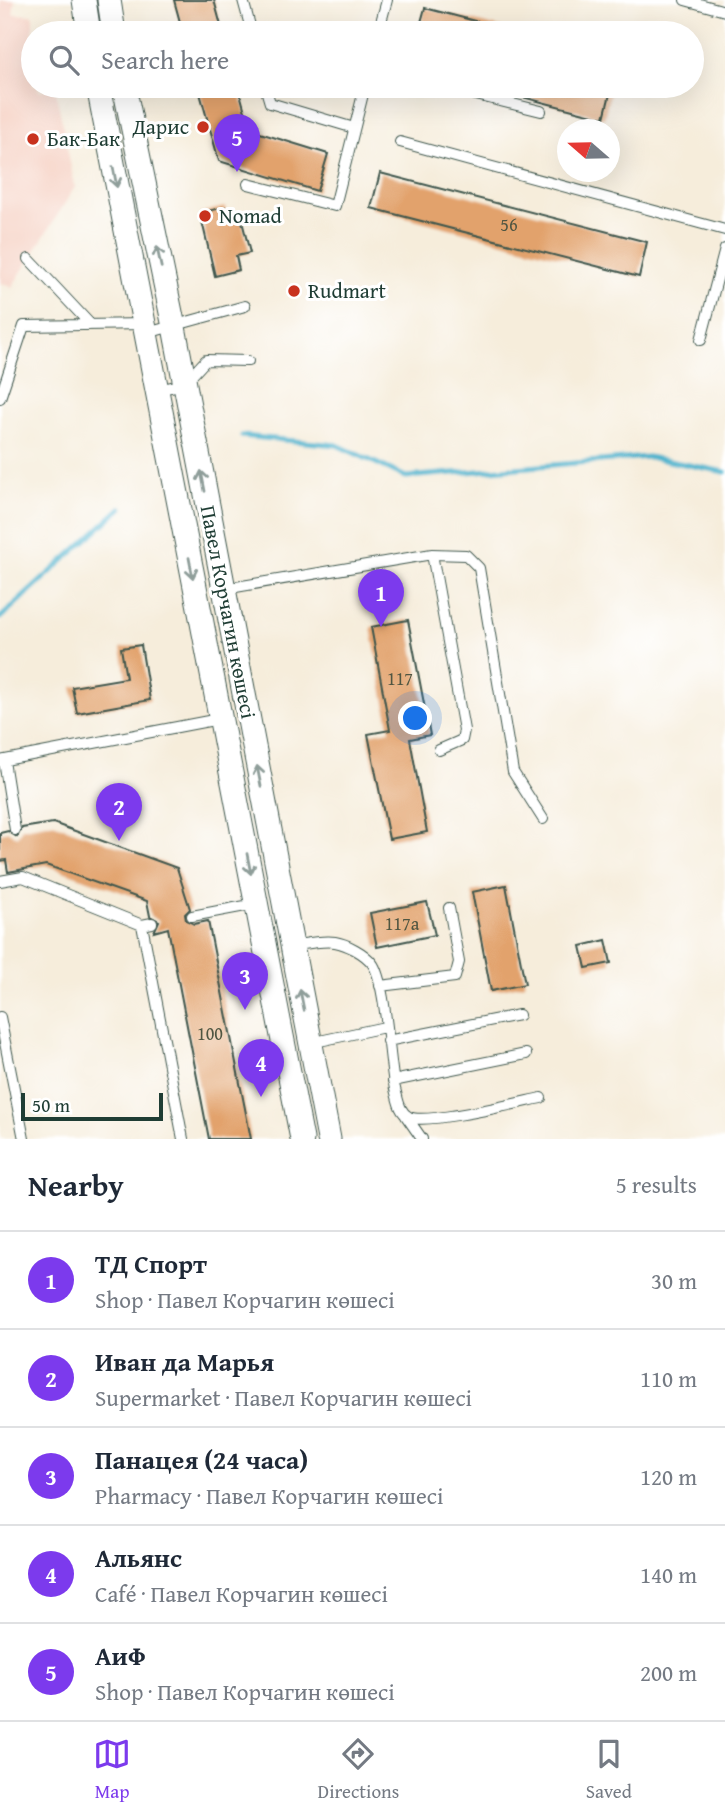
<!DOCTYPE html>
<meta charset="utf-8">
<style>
body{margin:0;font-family:"Gentium Book Plus",serif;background:#f2f2f3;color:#1f2937}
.compass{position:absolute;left:557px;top:119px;width:63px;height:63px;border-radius:50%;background:#fff;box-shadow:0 7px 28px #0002;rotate:290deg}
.scale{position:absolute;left:21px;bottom:18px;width:142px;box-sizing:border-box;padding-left:7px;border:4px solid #1f3d34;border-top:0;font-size:19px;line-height:24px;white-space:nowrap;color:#1f3d34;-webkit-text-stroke:5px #fff;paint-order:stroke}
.you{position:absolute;left:416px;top:719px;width:24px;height:24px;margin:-18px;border:5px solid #fff;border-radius:50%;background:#1a73e8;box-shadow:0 0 0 10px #1a73e833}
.badge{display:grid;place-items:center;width:46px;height:46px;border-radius:50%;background:#7c3aed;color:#fff;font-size:23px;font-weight:700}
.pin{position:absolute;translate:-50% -58px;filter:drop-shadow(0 2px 4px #0008)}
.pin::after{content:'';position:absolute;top:37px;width:24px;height:21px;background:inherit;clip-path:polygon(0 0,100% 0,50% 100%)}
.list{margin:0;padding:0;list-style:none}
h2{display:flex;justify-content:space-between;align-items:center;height:91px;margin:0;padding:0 28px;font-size:30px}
h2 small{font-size:23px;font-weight:400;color:#747a83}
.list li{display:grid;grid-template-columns:46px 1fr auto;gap:21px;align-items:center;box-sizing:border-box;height:98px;padding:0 28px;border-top:2px solid #e0e1e3}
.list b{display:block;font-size:26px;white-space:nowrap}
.list p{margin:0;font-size:23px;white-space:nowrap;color:#747a83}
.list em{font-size:23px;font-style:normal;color:#747a83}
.icon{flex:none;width:38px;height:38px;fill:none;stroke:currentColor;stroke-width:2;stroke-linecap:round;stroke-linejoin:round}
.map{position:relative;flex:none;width:725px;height:1139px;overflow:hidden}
.search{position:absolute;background:#fff;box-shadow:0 7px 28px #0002;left:21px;right:21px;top:21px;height:77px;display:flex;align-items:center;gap:18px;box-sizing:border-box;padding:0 24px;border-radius:38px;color:#747a83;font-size:26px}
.sheet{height:581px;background:#fff}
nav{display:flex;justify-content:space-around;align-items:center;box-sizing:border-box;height:98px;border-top:2px solid #e0e1e3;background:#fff;font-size:19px;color:#747a83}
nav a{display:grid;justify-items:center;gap:4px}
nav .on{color:#7c3aed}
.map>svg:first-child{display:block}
.built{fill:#f6d2c4}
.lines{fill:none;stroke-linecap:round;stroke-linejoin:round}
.stream{stroke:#4eb3cd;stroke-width:5}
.building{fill:#e2a26c}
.service-casing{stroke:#3f574d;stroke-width:12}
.tertiary-casing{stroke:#3f574d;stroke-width:25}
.service{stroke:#fff;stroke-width:10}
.tertiary{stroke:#fff;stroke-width:23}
.oneway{stroke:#8f9e9a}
.poi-dot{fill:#c8321e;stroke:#fff;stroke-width:2.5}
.labels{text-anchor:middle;stroke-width:6;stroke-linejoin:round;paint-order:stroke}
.number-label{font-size:18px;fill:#505642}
.poi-label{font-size:21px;fill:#1f3d34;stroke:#fff;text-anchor:start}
.street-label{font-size:21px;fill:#1f3d34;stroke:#fff}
</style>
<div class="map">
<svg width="725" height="1139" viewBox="0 0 725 1139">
<rect width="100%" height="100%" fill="#fff"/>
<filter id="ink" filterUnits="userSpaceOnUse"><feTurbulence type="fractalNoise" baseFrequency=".0143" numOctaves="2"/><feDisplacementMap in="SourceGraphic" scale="14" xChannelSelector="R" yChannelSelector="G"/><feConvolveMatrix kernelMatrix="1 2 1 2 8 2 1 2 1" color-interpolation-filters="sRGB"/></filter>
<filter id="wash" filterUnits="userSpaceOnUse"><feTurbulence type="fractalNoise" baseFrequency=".00686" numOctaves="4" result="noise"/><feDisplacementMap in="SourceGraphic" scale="28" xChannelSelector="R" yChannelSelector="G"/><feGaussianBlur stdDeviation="1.57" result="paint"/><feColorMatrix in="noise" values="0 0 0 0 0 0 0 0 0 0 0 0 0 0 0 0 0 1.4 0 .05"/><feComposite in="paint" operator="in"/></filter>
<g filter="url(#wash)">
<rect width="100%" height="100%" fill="#f6eddb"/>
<path class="built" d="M0 0H15L13 14 33 15V86H38L39 91 55 87 75 187 12 287 0 283Z"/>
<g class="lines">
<path class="stream" d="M242 436 337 445 406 477 648 457 725 472
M0 618 121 508"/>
</g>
<g id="blocks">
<path class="building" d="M174 0H214L223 33H183Z
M425 8 502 28 501 33H418Z
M198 86H238L250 130 328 154 317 191 219 161Z
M499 86H612L604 118 499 91Z
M380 173 647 242 639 277 371 208Z
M225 207 228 220 241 217 250 253 236 256 239 270 215 276 200 213Z
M408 620 430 735 410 739 427 832 389 839 368 734 390 730 371 627Z
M141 645 150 700 77 713 72 687 126 678 121 648Z
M53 823 177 868 190 909 185 914 186 920 194 924 208 921 251 1139H209L168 928 154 932 159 921 150 916 147 901 46 865 8 872 6 860 0 861V833L8 831 17 837 22 828Z
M506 885 525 984 491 991 472 892Z
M427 902 435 935 377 947 370 913Z
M606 940 611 963 586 968 581 946Z"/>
</g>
</g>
<g filter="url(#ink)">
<use href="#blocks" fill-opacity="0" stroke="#3f574d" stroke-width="2"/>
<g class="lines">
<g class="service-casing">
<path id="service" d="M243 0 252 33
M685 0 725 11
M378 33 387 0
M265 86 270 103 354 128
M474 86 472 94 541 111
M400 142 725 230
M248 184 335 206 365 86
M29 259 89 323
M147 333 245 306
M701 340 725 249
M158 390 184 384 206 360 248 361
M0 398 24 326 144 324
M432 554 464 730 462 740 439 750
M224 589 432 554 466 555 479 568 513 772 543 819
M0 761 219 719
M4 761 15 830
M0 881 23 877 142 925 183 1139
M192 916 256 904
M142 925 152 923
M292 946C305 944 322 940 335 942 347 944 364 953 372 963 386 981 389 1062 395 1089 398 1099 399 1112 409 1117 427 1125 517 1103 541 1098
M380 986 455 977 459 962 449 908
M0 1017 24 1139
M387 1041 519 1015
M310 1043 385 1027
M393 1081 526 1054
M406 1116 422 1139"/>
</g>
<g class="tertiary-casing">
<path id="tertiary" d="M84 0 89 33
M109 0 114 33
M98 86 302 1139
M124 86 174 327 329 1139"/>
</g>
<use href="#service" class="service"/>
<use href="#tertiary" class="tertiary"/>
</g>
<defs><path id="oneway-shaft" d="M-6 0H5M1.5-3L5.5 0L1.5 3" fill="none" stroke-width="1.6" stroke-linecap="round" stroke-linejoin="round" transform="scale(1.75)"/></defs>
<g class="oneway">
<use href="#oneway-shaft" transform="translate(115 177) rotate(79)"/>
<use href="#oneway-shaft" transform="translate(159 257) rotate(-102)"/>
<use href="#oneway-shaft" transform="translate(203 481) rotate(-101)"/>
<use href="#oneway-shaft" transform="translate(191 568) rotate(79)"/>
<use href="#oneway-shaft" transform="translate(259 776) rotate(-101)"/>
<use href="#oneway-shaft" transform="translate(249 864) rotate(79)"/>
<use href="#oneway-shaft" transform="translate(302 1000) rotate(-101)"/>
</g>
</g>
<g class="poi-dot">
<circle cx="203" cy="127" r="7"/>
<circle cx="33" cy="139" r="7"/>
<circle cx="205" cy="216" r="7"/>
<circle cx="294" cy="291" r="7"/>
</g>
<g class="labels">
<g class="number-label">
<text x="509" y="231">56</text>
<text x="400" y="685">117</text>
<text x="402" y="930">117а</text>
<text x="210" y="1040">100</text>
</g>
<g class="poi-label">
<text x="189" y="134" text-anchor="end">Дарис</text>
<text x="47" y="146">Бак-Бак</text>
<text x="219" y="223">Nomad</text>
<text x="308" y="298">Rudmart</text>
</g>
<g class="street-label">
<text transform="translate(228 612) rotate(79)" y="7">Павел Корчагин көшесі</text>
</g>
</g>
</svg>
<svg class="compass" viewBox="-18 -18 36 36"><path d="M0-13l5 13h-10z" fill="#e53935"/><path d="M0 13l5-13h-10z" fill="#747a83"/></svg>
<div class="scale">50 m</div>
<div class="you"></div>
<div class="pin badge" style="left:381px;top:627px">1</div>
<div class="pin badge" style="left:119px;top:841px">2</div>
<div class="pin badge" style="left:245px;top:1010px">3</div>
<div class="pin badge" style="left:261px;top:1097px">4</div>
<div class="pin badge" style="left:237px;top:172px">5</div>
<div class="search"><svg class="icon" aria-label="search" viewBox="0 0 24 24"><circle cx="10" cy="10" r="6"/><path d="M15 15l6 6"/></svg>Search here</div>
</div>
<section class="sheet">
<h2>Nearby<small>5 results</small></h2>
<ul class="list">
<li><span class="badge">1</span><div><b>ТД Спорт</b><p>Shop · Павел Корчагин көшесі</p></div><em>30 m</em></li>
<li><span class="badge">2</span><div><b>Иван да Марья</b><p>Supermarket · Павел Корчагин көшесі</p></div><em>110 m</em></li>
<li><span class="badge">3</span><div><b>Панацея (24 часа)</b><p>Pharmacy · Павел Корчагин көшесі</p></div><em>120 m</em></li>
<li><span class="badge">4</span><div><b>Альянс</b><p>Café · Павел Корчагин көшесі</p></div><em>140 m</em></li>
<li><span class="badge">5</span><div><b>АиФ</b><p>Shop · Павел Корчагин көшесі</p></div><em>200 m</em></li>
</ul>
</section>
<nav>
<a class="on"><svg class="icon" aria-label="map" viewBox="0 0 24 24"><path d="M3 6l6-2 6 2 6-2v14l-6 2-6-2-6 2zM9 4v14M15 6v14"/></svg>Map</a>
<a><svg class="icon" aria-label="directions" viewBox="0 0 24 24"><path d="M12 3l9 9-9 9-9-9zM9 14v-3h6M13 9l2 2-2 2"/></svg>Directions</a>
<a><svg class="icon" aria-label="saved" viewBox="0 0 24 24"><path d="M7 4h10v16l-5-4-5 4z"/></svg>Saved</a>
</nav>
